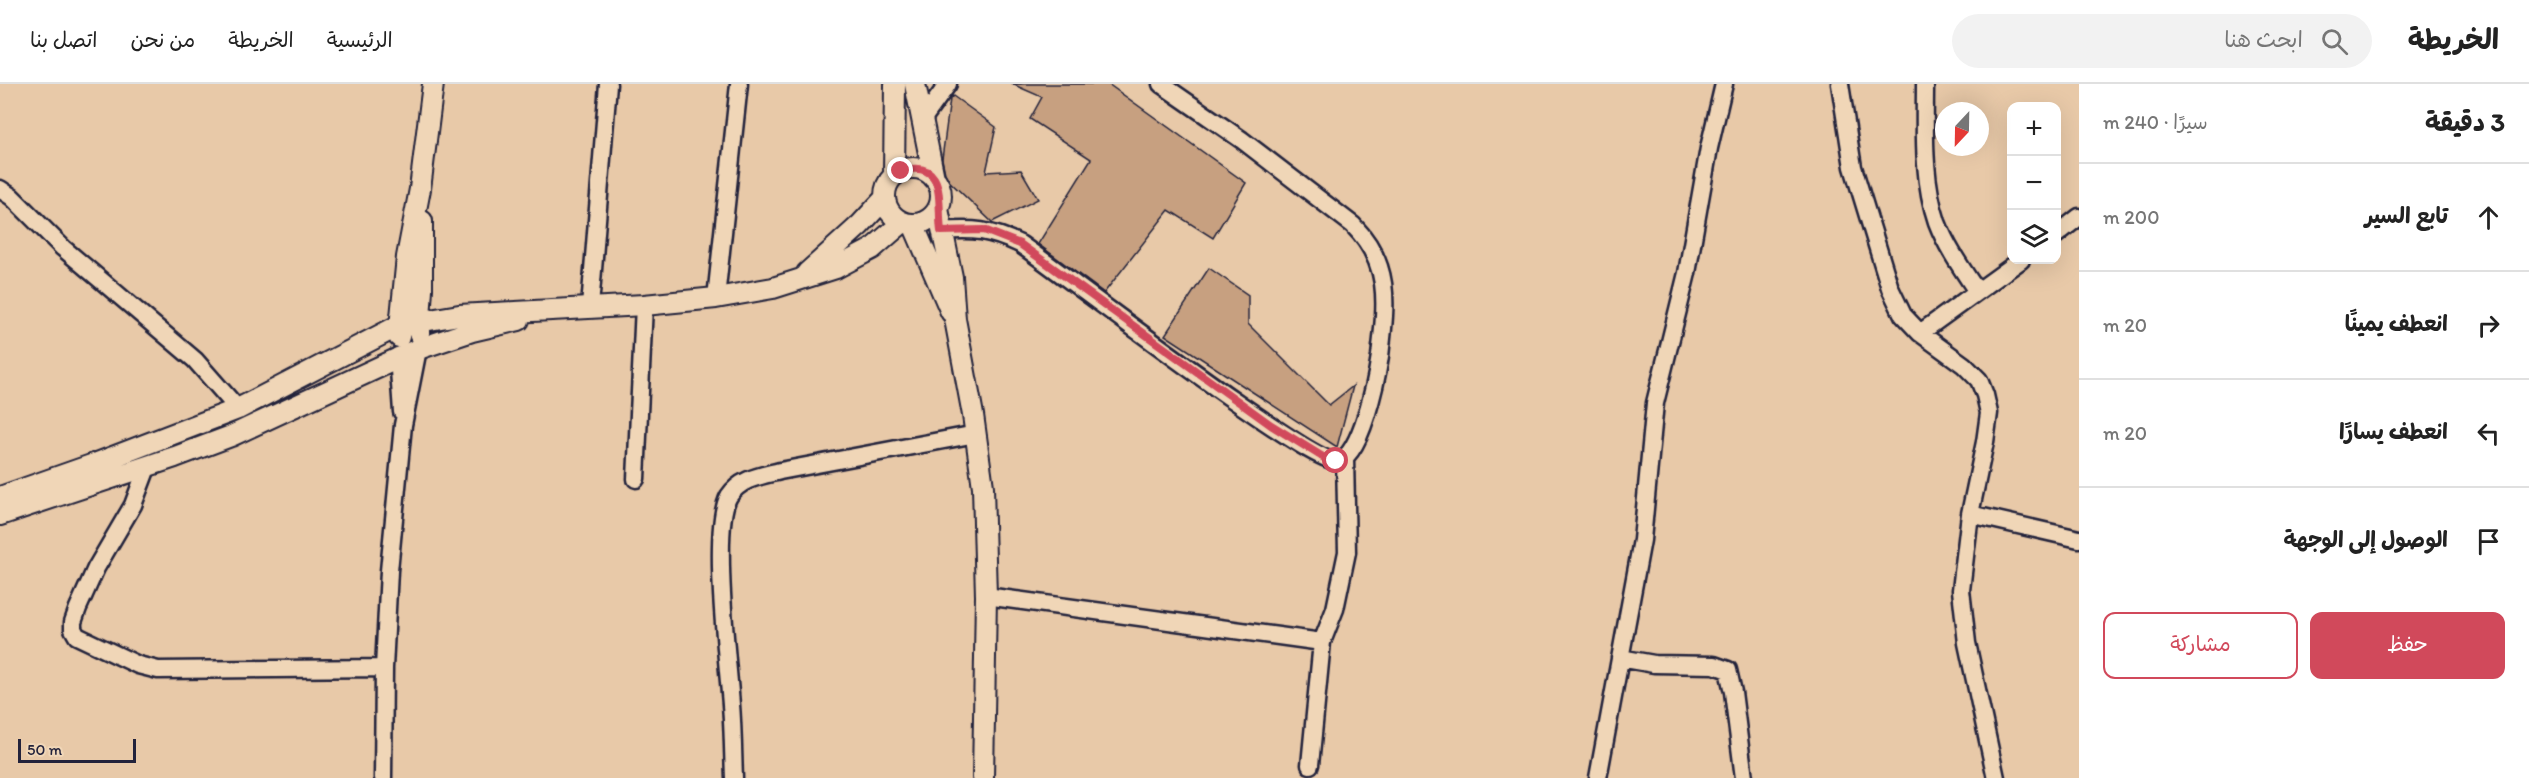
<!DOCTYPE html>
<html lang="ar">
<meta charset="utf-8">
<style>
body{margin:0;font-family:Itim,"Playpen Sans Arabic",sans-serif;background:#f2f2f2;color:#222;direction:rtl}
.controls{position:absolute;right:18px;top:18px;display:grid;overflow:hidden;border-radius:12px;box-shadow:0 6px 24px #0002}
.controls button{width:54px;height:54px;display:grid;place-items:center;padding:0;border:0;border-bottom:2px solid #e0e0e0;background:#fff;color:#222;font:30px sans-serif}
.compass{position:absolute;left:1935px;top:18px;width:54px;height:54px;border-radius:50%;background:#fff;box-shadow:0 6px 24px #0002;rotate:202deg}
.scale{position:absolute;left:18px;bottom:15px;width:118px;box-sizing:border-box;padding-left:6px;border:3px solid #22223b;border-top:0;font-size:16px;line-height:21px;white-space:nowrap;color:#22223b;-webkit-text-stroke:4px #f0d6b7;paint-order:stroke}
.stop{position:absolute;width:18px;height:18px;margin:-14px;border:4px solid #d1495b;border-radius:50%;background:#fff}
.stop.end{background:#d1495b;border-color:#fff;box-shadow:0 2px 6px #0008}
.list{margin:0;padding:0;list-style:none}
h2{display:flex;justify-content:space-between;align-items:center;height:78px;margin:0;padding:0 24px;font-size:26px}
h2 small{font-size:20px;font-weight:400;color:#767676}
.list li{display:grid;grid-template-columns:39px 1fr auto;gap:18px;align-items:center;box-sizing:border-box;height:108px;padding:0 24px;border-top:2px solid #e0e0e0}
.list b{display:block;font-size:22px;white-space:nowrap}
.list em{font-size:20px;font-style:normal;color:#767676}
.actions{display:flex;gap:12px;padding:18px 24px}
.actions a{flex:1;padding:14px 0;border:2px solid #d1495b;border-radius:12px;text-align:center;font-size:21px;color:#d1495b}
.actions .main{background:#d1495b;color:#fff}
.icon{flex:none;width:33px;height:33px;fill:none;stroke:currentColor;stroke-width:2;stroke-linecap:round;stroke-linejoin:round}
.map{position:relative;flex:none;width:2079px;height:694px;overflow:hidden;direction:ltr}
header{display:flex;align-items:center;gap:36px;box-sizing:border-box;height:84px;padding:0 30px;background:#fff;border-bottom:2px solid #e0e0e0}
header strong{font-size:28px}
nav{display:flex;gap:33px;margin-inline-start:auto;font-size:21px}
.search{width:420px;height:54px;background:#f2f2f2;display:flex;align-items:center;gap:15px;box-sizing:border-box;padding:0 21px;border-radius:33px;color:#767676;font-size:22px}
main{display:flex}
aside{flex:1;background:#fff}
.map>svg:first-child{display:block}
.building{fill:#c7a080;stroke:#22223b;stroke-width:1.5}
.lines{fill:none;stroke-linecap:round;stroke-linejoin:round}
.minor-casing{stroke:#22223b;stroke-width:21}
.tertiary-casing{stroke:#22223b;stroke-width:24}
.minor{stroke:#f0d6b7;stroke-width:16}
.tertiary{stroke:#f0d6b7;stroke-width:20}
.route{stroke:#d1495b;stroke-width:8}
</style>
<header>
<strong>الخريطة</strong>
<div class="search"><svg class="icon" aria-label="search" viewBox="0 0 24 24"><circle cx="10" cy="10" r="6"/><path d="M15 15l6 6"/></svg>ابحث هنا</div>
<nav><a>الرئيسية</a><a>الخريطة</a><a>من نحن</a><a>اتصل بنا</a></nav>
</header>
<main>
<aside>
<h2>3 دقيقة<small>سيرًا · 240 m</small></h2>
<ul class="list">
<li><svg class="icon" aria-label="ahead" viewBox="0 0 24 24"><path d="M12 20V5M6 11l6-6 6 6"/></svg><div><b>تابع السير</b></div><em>200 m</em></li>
<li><svg class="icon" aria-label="right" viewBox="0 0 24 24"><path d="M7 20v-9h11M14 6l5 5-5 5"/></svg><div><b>انعطف يمينًا</b></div><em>20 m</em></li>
<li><svg class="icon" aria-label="left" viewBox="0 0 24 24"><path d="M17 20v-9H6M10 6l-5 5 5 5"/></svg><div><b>انعطف يسارًا</b></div><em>20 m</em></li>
<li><svg class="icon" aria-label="arrive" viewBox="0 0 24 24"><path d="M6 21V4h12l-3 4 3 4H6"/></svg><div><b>الوصول إلى الوجهة</b></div></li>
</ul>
<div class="actions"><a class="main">حفظ</a><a>مشاركة</a></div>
</aside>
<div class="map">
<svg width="2079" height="694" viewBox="0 0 2079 694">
<rect width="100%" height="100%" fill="#e8c9a8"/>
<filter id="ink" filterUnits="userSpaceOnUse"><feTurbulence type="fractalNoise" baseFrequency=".0167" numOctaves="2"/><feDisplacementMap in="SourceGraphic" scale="12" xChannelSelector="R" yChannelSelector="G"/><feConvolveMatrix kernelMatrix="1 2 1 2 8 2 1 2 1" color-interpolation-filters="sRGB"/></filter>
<g filter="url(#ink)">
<path class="building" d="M1012 0H1108L1246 99 1213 154 1169 126 1104 209 1038 160 1091 75 1030 35 1042 13Z
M953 12 996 43 986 88 1021 86 1038 115 992 138 946 94 942 75 950 15Z
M1209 184 1248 211V240L1329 321 1353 302 1337 363 1165 251Z"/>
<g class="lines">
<g class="minor-casing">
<path id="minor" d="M1840 0 1853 83 1890 204 1903 231 1920 249 1964 281 1979 296 1985 311 1989 329 1985 358 1970 430 1961 506 1967 559 1996 694
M1925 0C1925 46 1922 94 1937 138 1946 162 1962 185 1976 206
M922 36 948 0
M0 105 12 113 63 164 195 276 238 325
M941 147C974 144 990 146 1020 160 1062 189 1309 380 1337 377 1361 375 1377 292 1380 272 1386 220 1392 181 1353 141L1242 56 1161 0
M2056 151 2079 133
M716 214 739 0
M590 223 608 0
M1920 249 2021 176
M398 272 402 328
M148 381 133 421 96 484 78 524 73 538V545L77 552 138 581 158 586 384 584
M636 395 644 221
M1970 430 2079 455
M986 512 1322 558 1335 525 1347 468 1345 375
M1620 574 1654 580 1714 581 1728 586 1733 608 1744 694
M1310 681 1322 558
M383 694 384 584 389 487 403 341 418 265
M734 694C733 670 733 645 731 621 728 580 711 442 729 412 741 394 761 392 780 387L976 350
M1598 694 1642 456 1655 319 1687 189 1709 64 1724 0"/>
</g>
<g class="tertiary-casing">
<path id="tertiary" d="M915 0 934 94
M885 112a28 28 0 1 1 56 0a28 28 0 1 1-56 0Z
M894 92 895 0
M938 125 952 193 955 235 973 331 983 403 986 512 983 694
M913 140 951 228
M807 189 860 141 885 114
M419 249 422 205V137
M399 253 407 173 420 105 433 0
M0 413 97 379 238 325 400 241 459 231 644 221 716 214 773 204 836 184 872 165 903 138
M0 431 175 373 231 352 418 265 472 247 519 236"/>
</g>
<use href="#minor" class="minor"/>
<use href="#tertiary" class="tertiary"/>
</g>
</g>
<g class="lines" filter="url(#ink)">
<path class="route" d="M901 87C948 74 937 119 941 147L984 146 1020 160 1271 341 1326 375 1336 377"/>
</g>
</svg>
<div class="controls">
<button>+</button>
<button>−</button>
<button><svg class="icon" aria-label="layers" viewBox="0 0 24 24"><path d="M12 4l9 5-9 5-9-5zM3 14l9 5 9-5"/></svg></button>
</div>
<svg class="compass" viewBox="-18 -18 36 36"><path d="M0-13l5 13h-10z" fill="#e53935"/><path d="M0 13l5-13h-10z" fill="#767676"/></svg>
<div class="scale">50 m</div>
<div class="stop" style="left:1336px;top:377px"></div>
<div class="stop end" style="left:901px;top:87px"></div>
</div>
</main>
